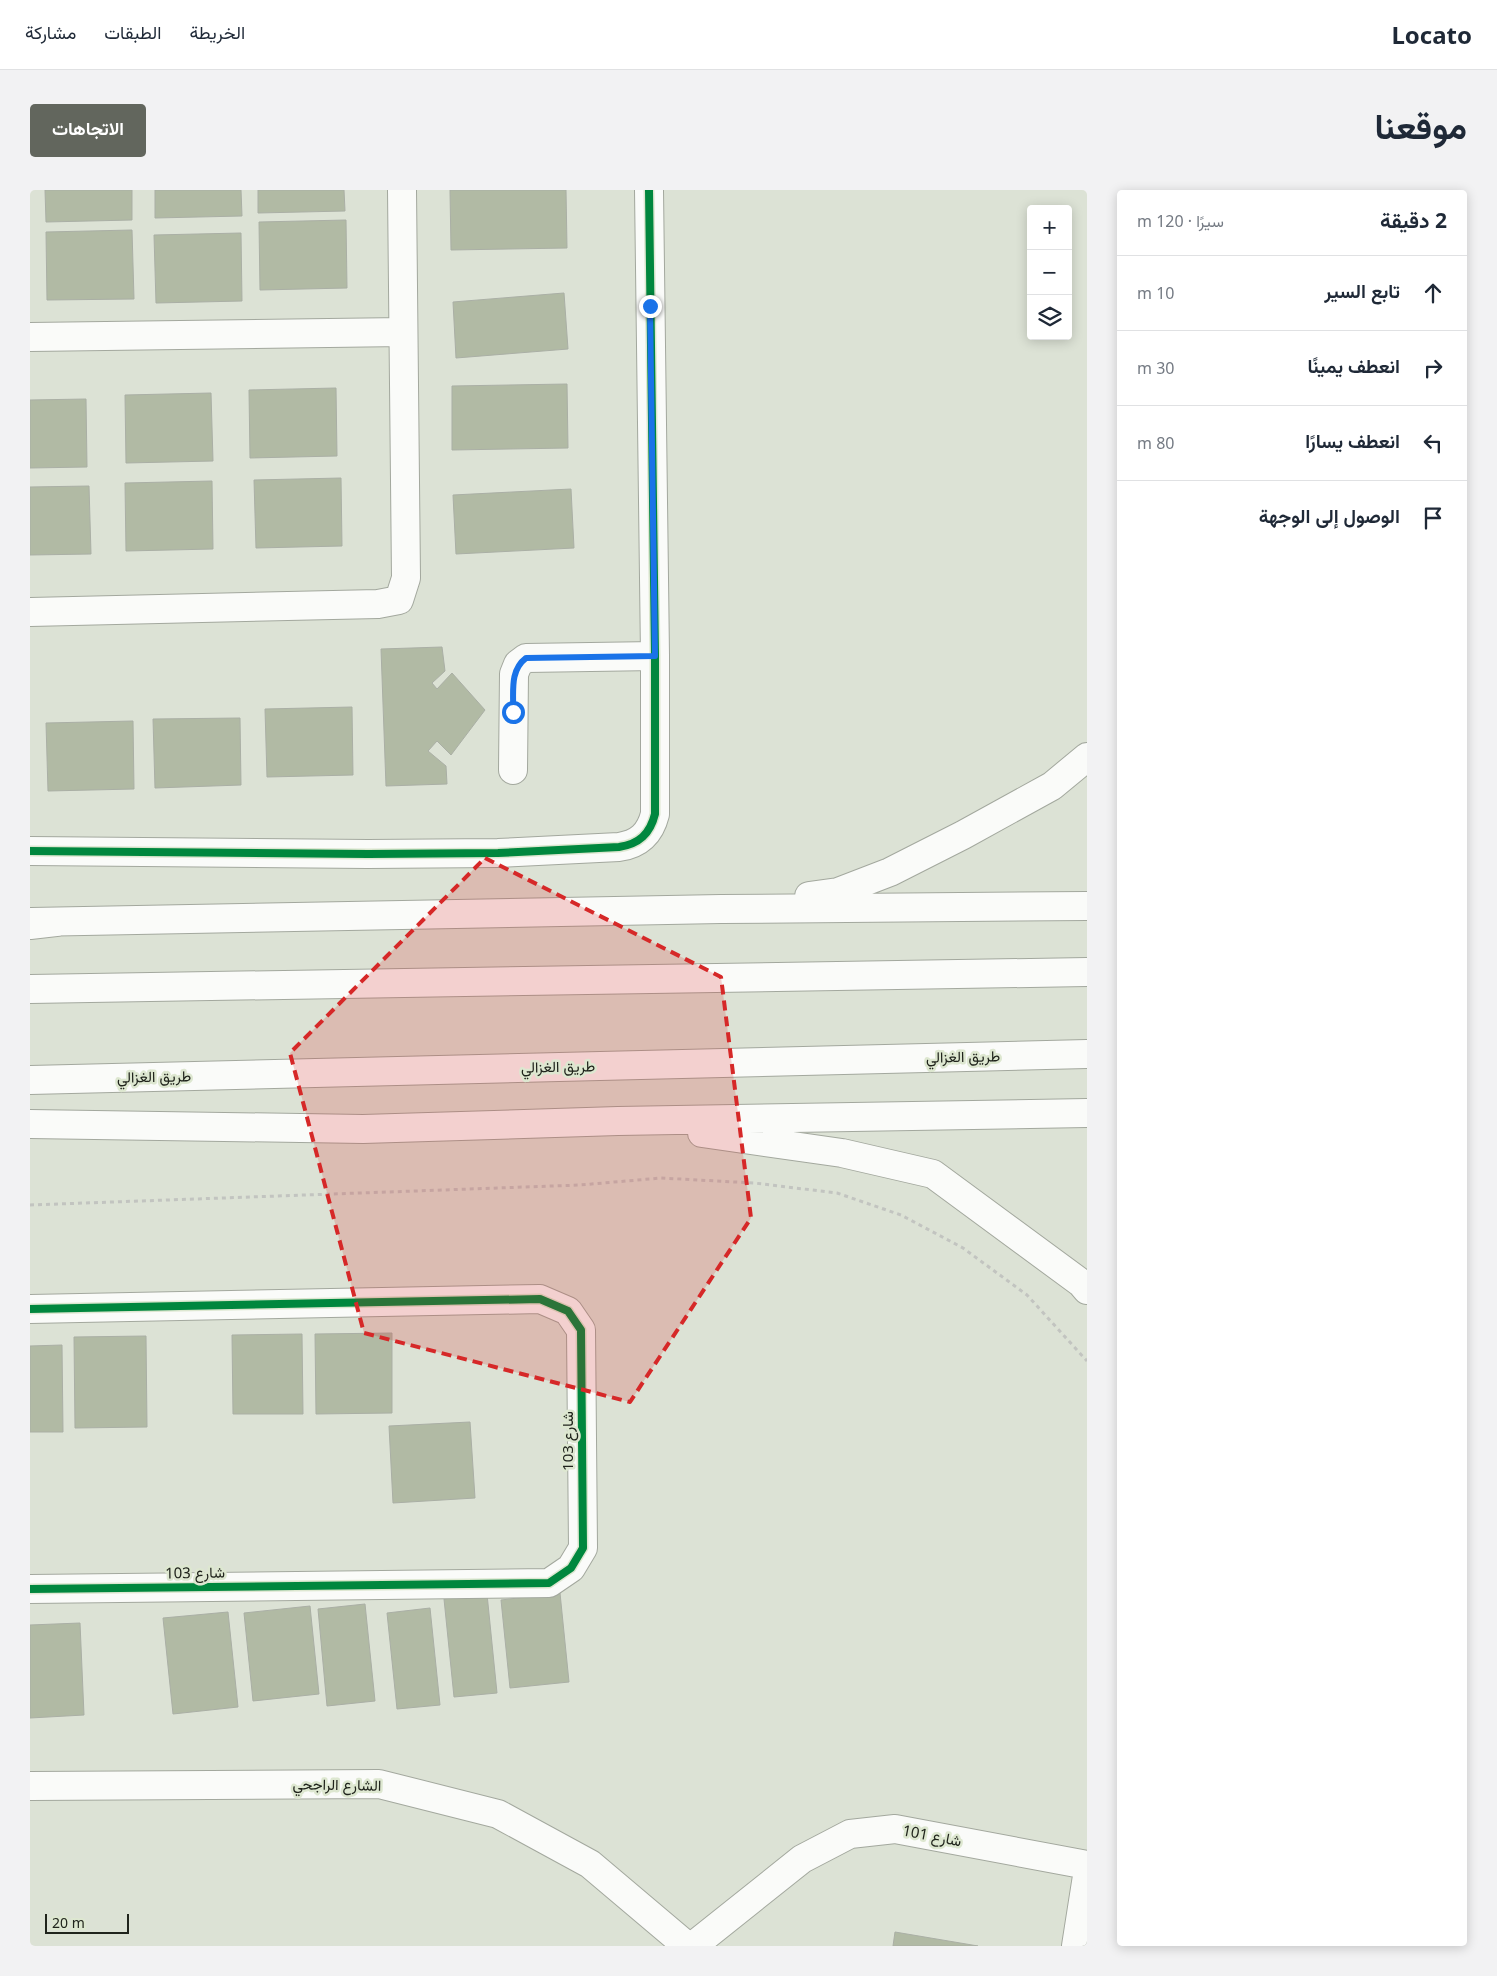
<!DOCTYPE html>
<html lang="ar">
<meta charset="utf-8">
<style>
body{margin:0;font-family:"Noto Sans",Vazirmatn,sans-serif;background:#f2f2f3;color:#1f2937;direction:rtl}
.controls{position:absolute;right:15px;top:15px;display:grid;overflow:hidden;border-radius:5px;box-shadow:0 2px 12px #0003}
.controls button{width:45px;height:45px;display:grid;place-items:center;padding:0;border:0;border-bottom:1px solid #e0e1e3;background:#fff;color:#1f2937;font:25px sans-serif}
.scale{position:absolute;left:15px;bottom:12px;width:84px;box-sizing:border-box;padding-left:5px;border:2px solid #20241c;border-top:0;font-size:14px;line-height:18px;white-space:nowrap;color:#20241c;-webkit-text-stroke:4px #dde7d0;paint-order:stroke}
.stop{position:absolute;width:15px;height:15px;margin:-11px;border:4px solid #1a73e8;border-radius:50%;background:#fff}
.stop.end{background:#1a73e8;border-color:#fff;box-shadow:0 1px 5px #0008}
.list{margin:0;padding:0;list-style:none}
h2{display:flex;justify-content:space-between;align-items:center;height:65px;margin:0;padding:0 20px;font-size:21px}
h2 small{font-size:16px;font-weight:400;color:#747a83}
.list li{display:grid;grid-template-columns:32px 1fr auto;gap:15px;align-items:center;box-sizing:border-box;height:75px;padding:0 20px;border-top:1px solid #e0e1e3}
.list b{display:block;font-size:19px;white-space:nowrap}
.list em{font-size:16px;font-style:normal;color:#747a83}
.icon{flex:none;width:28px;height:28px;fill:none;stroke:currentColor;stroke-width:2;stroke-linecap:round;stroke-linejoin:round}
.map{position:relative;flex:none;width:1057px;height:1756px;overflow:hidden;direction:ltr;border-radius:5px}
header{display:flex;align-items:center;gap:30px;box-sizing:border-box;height:70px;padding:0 25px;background:#fff;border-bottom:1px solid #e0e1e3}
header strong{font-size:24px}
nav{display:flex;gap:28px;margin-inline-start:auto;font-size:18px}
.intro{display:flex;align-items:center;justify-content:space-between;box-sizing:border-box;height:120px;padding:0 30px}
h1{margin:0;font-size:35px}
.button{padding:12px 22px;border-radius:5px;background:#62665d;color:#fff;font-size:18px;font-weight:700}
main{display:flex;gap:30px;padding:0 30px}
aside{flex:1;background:#fff;border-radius:5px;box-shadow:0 2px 12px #0003}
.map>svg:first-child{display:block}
.building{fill:#b1baa4;stroke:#aaafa5}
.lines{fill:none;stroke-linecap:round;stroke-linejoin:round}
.minor-casing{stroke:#a3a89e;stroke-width:30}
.major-casing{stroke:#a3a89e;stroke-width:30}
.highway-casing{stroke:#a3a89e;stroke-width:30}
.path{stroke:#c2c4c0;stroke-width:3;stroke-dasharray:4 4;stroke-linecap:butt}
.minor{stroke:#fafbf9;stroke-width:28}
.major{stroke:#fafbf9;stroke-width:28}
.highway{stroke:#fafbf9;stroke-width:28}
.cycleway-casing{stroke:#dde7d0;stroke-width:11}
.cycleway{stroke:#00873e;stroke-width:8}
.route{stroke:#1a73e8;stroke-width:6}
.marked{fill:#d62828;fill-opacity:0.2;stroke:#d62828;stroke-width:4;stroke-dasharray:10 6;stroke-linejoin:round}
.labels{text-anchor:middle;stroke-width:5;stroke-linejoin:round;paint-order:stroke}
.street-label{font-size:15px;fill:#20241c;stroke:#dde7d0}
</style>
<header>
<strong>Locato</strong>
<nav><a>الخريطة</a><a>الطبقات</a><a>مشاركة</a></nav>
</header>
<div class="intro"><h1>موقعنا</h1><a class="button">الاتجاهات</a></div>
<main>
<aside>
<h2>2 دقيقة<small>سيرًا · 120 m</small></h2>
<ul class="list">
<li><svg class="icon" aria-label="ahead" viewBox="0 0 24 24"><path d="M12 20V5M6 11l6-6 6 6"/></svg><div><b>تابع السير</b></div><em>10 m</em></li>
<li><svg class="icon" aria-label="right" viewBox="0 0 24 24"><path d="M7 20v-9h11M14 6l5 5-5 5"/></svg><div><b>انعطف يمينًا</b></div><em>30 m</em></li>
<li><svg class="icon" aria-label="left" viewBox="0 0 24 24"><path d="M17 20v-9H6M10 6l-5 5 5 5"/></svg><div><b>انعطف يسارًا</b></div><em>80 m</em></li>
<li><svg class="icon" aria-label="arrive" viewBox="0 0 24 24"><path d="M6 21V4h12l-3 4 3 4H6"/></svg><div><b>الوصول إلى الوجهة</b></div></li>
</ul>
</aside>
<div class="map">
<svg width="1057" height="1756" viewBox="0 0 1057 1756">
<rect width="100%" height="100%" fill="#dce2d5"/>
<path class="building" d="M15 0H102V30L16 32Z
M125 0H211L212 26 125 28Z
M228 0H314L315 21 228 23Z
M420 0H536L537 58 421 60Z
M316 30 317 98 230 100 229 32Z
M102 40 104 109 17 110 16 42Z
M211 43 212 111 126 113 124 45Z
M534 103 538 159 426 168 423 112Z
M537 194 538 258 422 260V196Z
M306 198 307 266 220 268 219 200Z
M181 203 183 271 96 273 95 205Z
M56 209 57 277 0 278V210Z
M311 288 312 356 226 358 224 290Z
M182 291 183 359 96 361 95 293Z
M59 296 61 364 0 365V297Z
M541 299 544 358 426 364 423 305Z
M412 457 415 481 402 493 407 499 422 483 455 520 421 565 407 551 398 561 416 576 417 594 356 596 351 459Z
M322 517 323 585 237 587 235 519Z
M210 528 211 595 125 598 123 529Z
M103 531 104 599 18 601 16 533Z
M362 1143V1223L286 1224 285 1144Z
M272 1144 273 1224H203L202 1145Z
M116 1146 117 1237 45 1238 44 1147Z
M32 1155 33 1242H0V1156Z
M440 1232 445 1308 363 1313 359 1236Z
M530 1403 539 1492 480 1498 471 1410Z
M457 1404 467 1503 424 1507 414 1409Z
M335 1414 345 1511 297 1516 288 1419Z
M280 1416 289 1504 223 1511 214 1423Z
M400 1418 410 1515 367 1519 357 1423Z
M198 1422 208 1517 143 1524 133 1428Z
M50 1433 54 1525 0 1528V1435Z
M865 1742 948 1756H863Z"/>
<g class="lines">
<g class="minor-casing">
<path id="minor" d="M0 147 373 142
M0 422 348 414 369 410 376 388 372 0
M483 580 484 484 488 474 496 468 625 466
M0 661 338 664 468 663 589 657C609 654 620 644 625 624V466L619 0
M0 1119 510 1109 538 1121 551 1140 553 1358 541 1378 519 1393 0 1399
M0 1596 349 1594 468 1624 560 1674 657 1756
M663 1756 772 1669 820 1644 865 1639 1057 1675
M1046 1756 1057 1686"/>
</g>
<g class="major-casing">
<path id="major" d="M779 706 808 702 860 682 933 645 1022 596 1057 567
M1 732 691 719 1057 716
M0 934 333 939 588 931 1057 923
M672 943 812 963 903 984 1051 1093 1057 1100"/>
</g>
<g class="highway-casing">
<path id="highway" d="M0 735 26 732
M0 799 1057 782
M0 890 1057 864"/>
</g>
<path class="path" d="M0 1015 550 995 631 988 724 993 807 1003 871 1025 933 1058 997 1105 1057 1171"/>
<use href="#minor" class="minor"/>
<use href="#major" class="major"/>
<use href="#highway" class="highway"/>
<g class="cycleway-casing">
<path id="cycleway" d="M0 661 338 664 468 663 589 657C609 654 620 644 625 624V466L619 0
M0 1119 510 1109 538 1121 551 1140 553 1358 541 1378 519 1393 0 1399"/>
</g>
<use href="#cycleway" class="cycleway"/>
</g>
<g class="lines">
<path class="route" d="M483 522C484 503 479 481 496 468L625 466 620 116"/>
</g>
<path class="marked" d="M455 668 691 787 721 1028 600 1212 334 1143 260 863Z"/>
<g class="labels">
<g class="street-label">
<text transform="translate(933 867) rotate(-1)" y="5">طريق الغزالي</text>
<text transform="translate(528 877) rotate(-1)" y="5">طريق الغزالي</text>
<text transform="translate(124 887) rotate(-1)" y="5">طريق الغزالي</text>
<text transform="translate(538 1251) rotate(-90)" y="5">شارع 103</text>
<text transform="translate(165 1383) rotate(-1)" y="5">شارع 103</text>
<text transform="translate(307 1595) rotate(1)" y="5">الشارع الراجحي</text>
<text transform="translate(902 1646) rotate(11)" y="5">شارع 101</text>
</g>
</g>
</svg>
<div class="controls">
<button>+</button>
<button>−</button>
<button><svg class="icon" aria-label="layers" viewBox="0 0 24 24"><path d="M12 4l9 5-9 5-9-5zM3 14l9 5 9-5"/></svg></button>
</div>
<div class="scale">20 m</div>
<div class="stop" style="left:483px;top:522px"></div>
<div class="stop end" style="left:620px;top:116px"></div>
</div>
</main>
